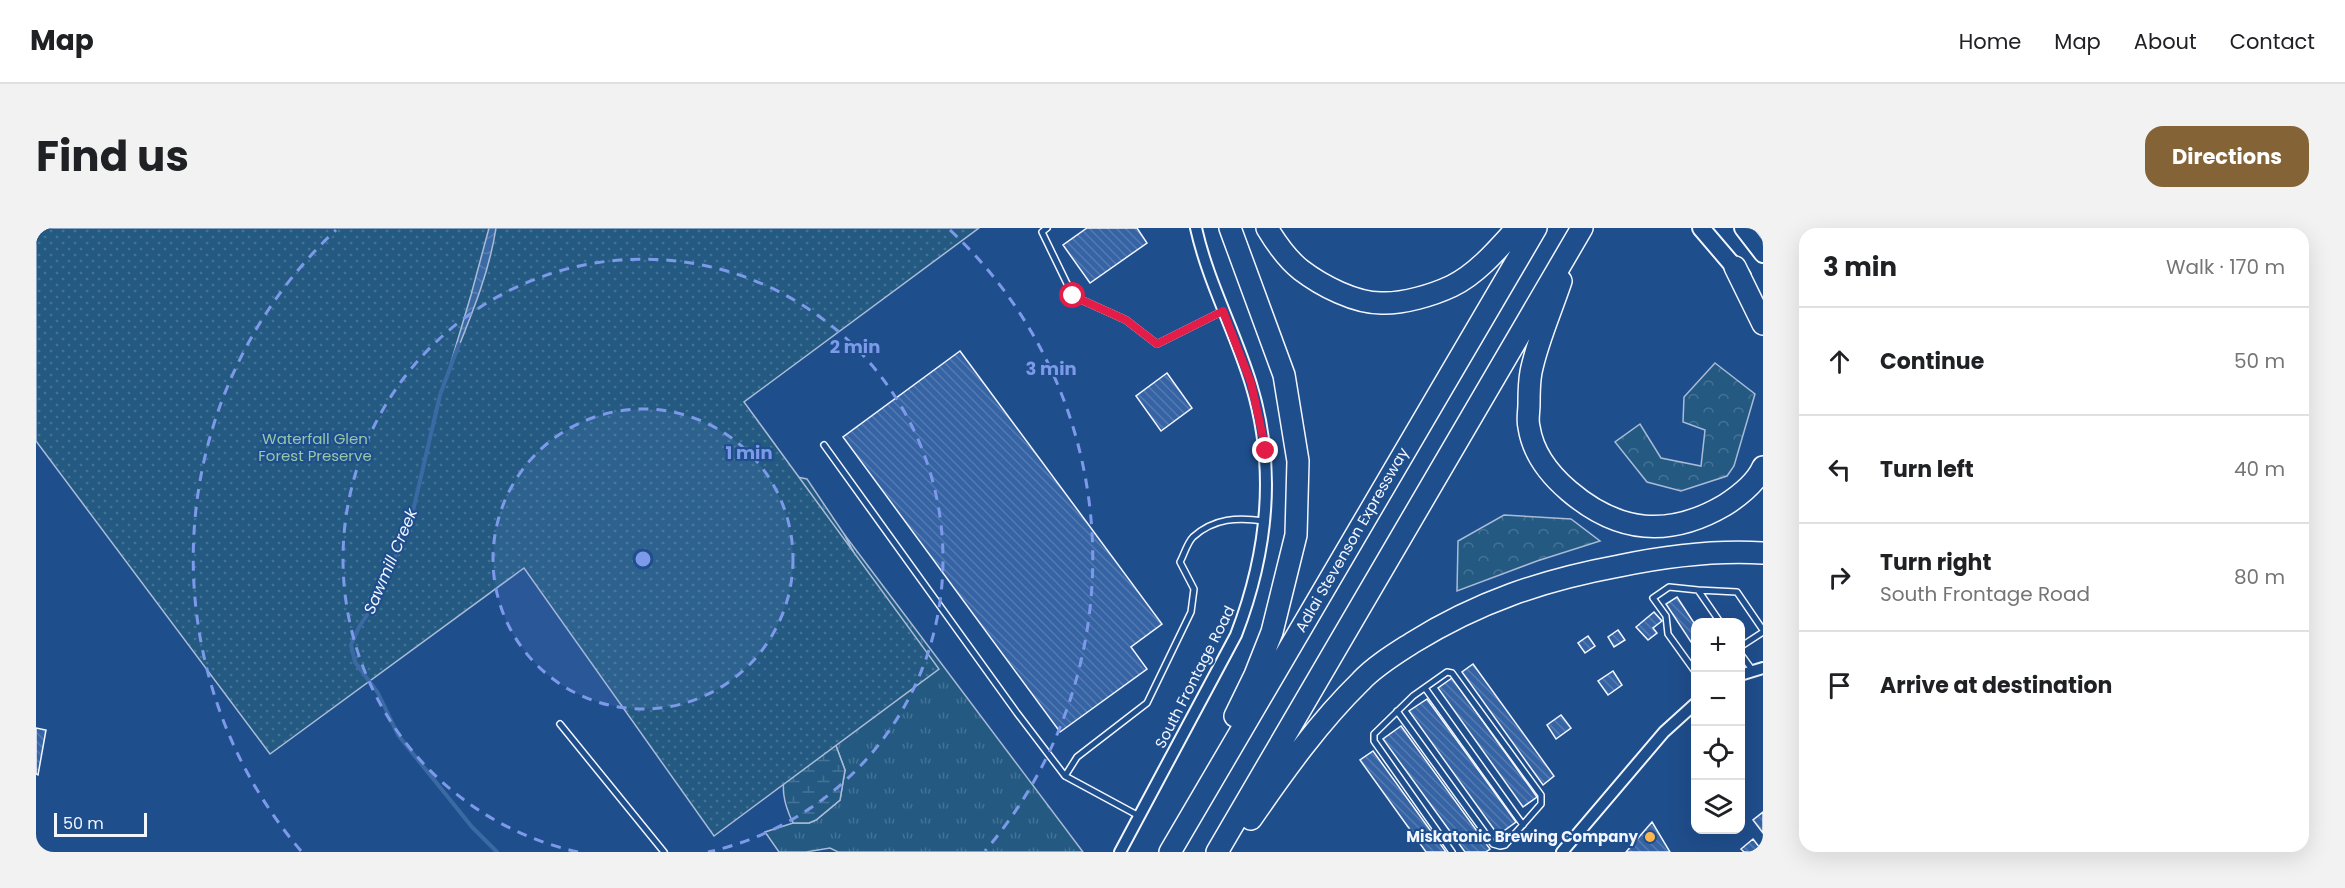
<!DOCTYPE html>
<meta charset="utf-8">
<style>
body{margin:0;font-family:Poppins,sans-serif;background:#f2f2f2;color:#202124}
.controls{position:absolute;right:18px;bottom:18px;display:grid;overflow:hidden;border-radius:12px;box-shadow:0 6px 24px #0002}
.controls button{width:54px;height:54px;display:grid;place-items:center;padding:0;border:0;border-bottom:2px solid #e0e0e0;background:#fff;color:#202124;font:30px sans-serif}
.scale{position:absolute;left:18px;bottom:15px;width:93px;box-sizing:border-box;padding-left:6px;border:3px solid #f2f6ff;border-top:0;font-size:16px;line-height:21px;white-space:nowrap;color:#f2f6ff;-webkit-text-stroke:4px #1f4e8c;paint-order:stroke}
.stop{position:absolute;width:18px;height:18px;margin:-14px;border:4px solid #e11d48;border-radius:50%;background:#fff}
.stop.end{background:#e11d48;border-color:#fff;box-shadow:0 2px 6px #0008}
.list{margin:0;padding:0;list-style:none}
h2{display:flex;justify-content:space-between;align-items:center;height:78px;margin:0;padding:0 24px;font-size:26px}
h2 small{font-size:20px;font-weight:400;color:#757577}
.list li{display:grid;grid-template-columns:39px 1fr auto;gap:18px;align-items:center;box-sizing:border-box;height:108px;padding:0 24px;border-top:2px solid #e0e0e0}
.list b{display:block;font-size:22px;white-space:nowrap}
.list p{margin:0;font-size:20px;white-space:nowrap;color:#757577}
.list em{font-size:20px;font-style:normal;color:#757577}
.icon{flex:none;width:33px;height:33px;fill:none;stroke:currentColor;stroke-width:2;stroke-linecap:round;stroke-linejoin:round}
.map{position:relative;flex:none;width:1727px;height:624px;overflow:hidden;border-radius:18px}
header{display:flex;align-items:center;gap:36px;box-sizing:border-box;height:84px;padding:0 30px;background:#fff;border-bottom:2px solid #e0e0e0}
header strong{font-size:28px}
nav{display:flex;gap:33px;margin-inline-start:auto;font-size:21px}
.intro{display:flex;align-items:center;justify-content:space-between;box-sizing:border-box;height:144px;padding:0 36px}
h1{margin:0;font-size:42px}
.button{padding:15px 27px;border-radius:18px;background:#846436;color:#fff;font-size:21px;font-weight:700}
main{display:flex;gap:36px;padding:0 36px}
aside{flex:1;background:#fff;border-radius:18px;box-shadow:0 6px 24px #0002}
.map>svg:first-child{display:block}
.grass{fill:url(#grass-tufts);stroke:#a8bbd7;stroke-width:1.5}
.forest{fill:url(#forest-crowns);stroke:#a8bbd7;stroke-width:1.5}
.wetland{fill:url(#wetland-marsh);stroke:#a8bbd7;stroke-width:1.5}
.park{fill:url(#park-dots);stroke:#a8bbd7;stroke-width:1.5}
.water{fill:url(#water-waves);stroke:#a8bbd7;stroke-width:1.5}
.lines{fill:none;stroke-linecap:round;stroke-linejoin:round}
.stream{stroke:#3b69a3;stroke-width:4}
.building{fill:url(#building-back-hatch);stroke:#f2f6ff;stroke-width:1.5}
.lane-casing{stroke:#f2f6ff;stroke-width:8}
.street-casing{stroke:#f2f6ff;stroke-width:14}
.secondary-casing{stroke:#f2f6ff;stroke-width:20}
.highway-casing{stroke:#f2f6ff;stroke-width:24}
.lane{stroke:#1f4e8c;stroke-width:5}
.street{stroke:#1f4e8c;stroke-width:10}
.secondary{stroke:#1f4e8c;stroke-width:16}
.highway{stroke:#1f4e8c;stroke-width:21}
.route{stroke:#e11d48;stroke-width:8}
.ring{fill:none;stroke:#7d9aea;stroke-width:3;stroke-dasharray:10 8}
.poi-dot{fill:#ffb74d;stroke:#1f4e8c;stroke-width:2}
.labels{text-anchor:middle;stroke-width:4.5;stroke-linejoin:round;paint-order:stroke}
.park-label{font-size:15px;fill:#97c8a6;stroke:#1f4e8c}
.street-label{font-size:15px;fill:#f2f6ff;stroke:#1f4e8c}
.poi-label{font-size:15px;font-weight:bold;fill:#f2f6ff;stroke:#1f4e8c;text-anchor:end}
.water-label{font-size:16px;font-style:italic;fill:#f2f6ff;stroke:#1f4e8c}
.centre{fill:#7d9aea;stroke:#1f4e8c;stroke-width:3}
.ring-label{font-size:18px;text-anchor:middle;font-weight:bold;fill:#7d9aea;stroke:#1f4e8c;stroke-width:4.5;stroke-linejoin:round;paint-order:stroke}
</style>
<header>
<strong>Map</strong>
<nav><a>Home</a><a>Map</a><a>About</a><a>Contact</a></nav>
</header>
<div class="intro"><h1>Find us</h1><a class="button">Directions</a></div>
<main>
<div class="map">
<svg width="1727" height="624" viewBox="0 0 1727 624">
<defs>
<pattern id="grass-tufts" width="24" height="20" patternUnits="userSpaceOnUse" patternTransform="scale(1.5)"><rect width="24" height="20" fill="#245a82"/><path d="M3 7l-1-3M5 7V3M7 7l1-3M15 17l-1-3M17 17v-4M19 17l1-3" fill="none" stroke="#447295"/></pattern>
<pattern id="forest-crowns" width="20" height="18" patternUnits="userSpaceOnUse" patternTransform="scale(1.5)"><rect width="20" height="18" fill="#245a82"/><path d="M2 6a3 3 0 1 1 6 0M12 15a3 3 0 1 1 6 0" fill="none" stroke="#447295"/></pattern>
<pattern id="wetland-marsh" width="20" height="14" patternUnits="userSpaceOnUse" patternTransform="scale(1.5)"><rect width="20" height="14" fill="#245a82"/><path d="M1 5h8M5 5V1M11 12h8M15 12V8" fill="none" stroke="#447295"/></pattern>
<pattern id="park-dots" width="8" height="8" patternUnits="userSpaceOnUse" patternTransform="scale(1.5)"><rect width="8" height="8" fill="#245a82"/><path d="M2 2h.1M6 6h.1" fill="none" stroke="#447295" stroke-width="1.8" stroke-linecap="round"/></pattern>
<pattern id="water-waves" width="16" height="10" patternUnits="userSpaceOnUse" patternTransform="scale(1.5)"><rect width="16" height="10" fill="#3b69a3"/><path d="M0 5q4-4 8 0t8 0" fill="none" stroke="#587fb1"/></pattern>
<pattern id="building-back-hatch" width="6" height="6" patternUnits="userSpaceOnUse" patternTransform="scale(1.5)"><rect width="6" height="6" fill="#3563a3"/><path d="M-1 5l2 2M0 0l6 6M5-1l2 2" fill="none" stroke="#537ab1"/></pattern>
</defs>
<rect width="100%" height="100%" fill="#1f4e8c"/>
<path class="grass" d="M808 306 1047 624H802L794 620 770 624H743L729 604 757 595H773L780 592 804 572 809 542 793 499 821 331Z"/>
<path class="forest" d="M1679 135 1719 166 1698 238 1691 248 1645 263 1611 254 1579 214 1604 196 1625 230 1665 238 1669 202 1647 194 1648 169Z
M1468 287 1535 291 1564 313 1501 333 1421 363 1422 313Z"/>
<path class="wetland" d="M751 247 771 251 808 306 821 331 793 499 809 542 804 572 780 592 773 595H757C746 572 746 561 749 536Z"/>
<path class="park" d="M0 0H943L708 174 903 441 678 608 488 340 234 526 0 213Z"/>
<path class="water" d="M453 0H460C452 52 430 99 411 148L435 67Z"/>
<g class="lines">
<path class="stream" d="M423 116 404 167 376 287 343 369 323 399 315 417 319 434 342 465 362 507 436 599 461 624"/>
</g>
<path class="building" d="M1051 0H1101L1111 15 1054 55 1027 17Z
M924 123 1126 396 1095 419 1111 441 1024 504 807 209Z
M1131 145 1156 180 1125 203 1100 168Z
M1641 369 1660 398V411L1655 414 1630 376Z
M1618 384 1626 393 1617 400 1621 405 1612 412 1600 399Z
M1582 402 1589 412 1578 419 1572 409Z
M1552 408 1559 418 1549 425 1542 415Z
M1437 436 1518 548 1507 557 1426 444Z
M1577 443 1586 457 1572 467 1562 453Z
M1416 450 1501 569 1487 579 1402 460Z
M1391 471 1480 594 1462 607 1373 483Z
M1525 487 1535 500 1520 511 1511 497Z
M1365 498 1454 621 1450 624H1429L1347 511Z
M0 500 10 502 2 547 0 546Z
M1337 523 1410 624H1390L1324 532Z
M1727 584V605L1717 592Z
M1616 594 1634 624H1590Z
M1717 611 1727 624H1708L1705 621Z"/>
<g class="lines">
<g class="lane-casing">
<path id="lane" d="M1011 0 1006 4 1037 68 1090 92 1121 116 1187 83
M788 217 981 485 1029 548
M1662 362 1701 364 1727 402
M1704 419 1727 404
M1704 425 1717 443
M1660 445 1632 406 1630 388 1617 370 1633 359 1662 362 1684 394
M1389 460 1487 597
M1361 483 1457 616 1464 618 1469 617 1505 576V567L1416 445 1411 444 1377 468 1338 506V513L1416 624
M524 496 628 624
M1103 588 1029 548 1041 529 1111 475 1155 384 1158 361 1144 334C1148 327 1151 315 1157 309 1178 290 1202 289 1228 293"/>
</g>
<g class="street-casing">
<path id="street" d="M1704 447 1727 440
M1084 624 1200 407C1232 324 1241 241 1215 156 1199 103 1172 54 1160 0
M1526 624 1628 504 1660 475"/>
</g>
<g class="secondary-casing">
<path id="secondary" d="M1665 0 1706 48
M1707 0 1727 26"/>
</g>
<g class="highway-casing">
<path id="highway" d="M1194 0 1248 147 1262 233 1260 307 1236 404 1219 447 1199 488
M1231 0C1240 15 1251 31 1265 42 1286 58 1319 75 1345 75 1367 76 1397 67 1416 58 1441 46 1463 20 1481 0
M1699 39 1727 96
M1525 53C1515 83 1501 114 1495 144 1493 155 1493 166 1493 176 1493 184 1491 192 1493 199 1497 226 1513 246 1533 263 1582 305 1633 310 1689 277 1703 268 1720 255 1727 239
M1215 591C1248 543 1283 494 1325 453 1339 438 1359 426 1376 415 1442 374 1507 352 1583 338 1631 328 1678 322 1727 325
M1134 624 1500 0
M1181 624 1546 0"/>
</g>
<use href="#lane" class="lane"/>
<use href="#street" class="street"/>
<use href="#secondary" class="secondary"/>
<use href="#highway" class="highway"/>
</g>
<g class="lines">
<path class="route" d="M1037 68 1090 92 1121 116 1187 83 1215 155 1230 223"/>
</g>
<circle cx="607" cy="331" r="150" fill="#7d9aea" fill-opacity=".12"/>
<g class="ring">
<circle cx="607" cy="331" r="150"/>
<path d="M542 624A300 300 0 1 1 672 624"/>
<path d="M265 623A450 450 0 0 1 300 2M914 2A450 450 0 0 1 949 623"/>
</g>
<circle class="poi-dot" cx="1614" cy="609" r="6"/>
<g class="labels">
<g class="park-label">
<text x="279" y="216">Waterfall Glen<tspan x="279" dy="17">Forest Preserve</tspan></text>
</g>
<g class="street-label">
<text transform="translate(1316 312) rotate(-60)" y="5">Adlai Stevenson Expressway</text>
<text transform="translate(1159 449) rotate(-63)" y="5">South Frontage Road</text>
</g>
<g class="poi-label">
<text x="1602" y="614">Miskatonic Brewing Company</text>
</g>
<g class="water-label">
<text transform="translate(354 333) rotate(-67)" y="6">Sawmill Creek</text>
</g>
</g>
<circle cx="607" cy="331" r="9" class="centre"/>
<g class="ring-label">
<text x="819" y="125">2 min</text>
<text x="1015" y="147">3 min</text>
<text x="713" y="231">1 min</text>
</g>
</svg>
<div class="controls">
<button>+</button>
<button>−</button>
<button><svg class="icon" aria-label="locate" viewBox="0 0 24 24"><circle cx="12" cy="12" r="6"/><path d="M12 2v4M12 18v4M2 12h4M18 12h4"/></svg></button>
<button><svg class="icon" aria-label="layers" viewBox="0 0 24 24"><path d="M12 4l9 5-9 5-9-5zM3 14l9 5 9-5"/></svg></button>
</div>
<div class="scale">50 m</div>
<div class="stop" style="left:1037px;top:68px"></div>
<div class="stop end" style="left:1230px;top:223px"></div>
</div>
<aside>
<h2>3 min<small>Walk · 170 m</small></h2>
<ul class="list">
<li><svg class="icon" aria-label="ahead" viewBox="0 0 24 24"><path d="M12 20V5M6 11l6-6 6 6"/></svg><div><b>Continue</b></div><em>50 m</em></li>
<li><svg class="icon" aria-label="left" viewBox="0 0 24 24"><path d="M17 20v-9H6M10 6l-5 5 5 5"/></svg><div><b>Turn left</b></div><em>40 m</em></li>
<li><svg class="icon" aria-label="right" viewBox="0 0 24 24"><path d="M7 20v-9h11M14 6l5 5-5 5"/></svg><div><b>Turn right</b><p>South Frontage Road</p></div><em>80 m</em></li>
<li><svg class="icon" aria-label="arrive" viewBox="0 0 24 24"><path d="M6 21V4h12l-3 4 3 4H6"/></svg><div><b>Arrive at destination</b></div></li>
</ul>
</aside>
</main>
